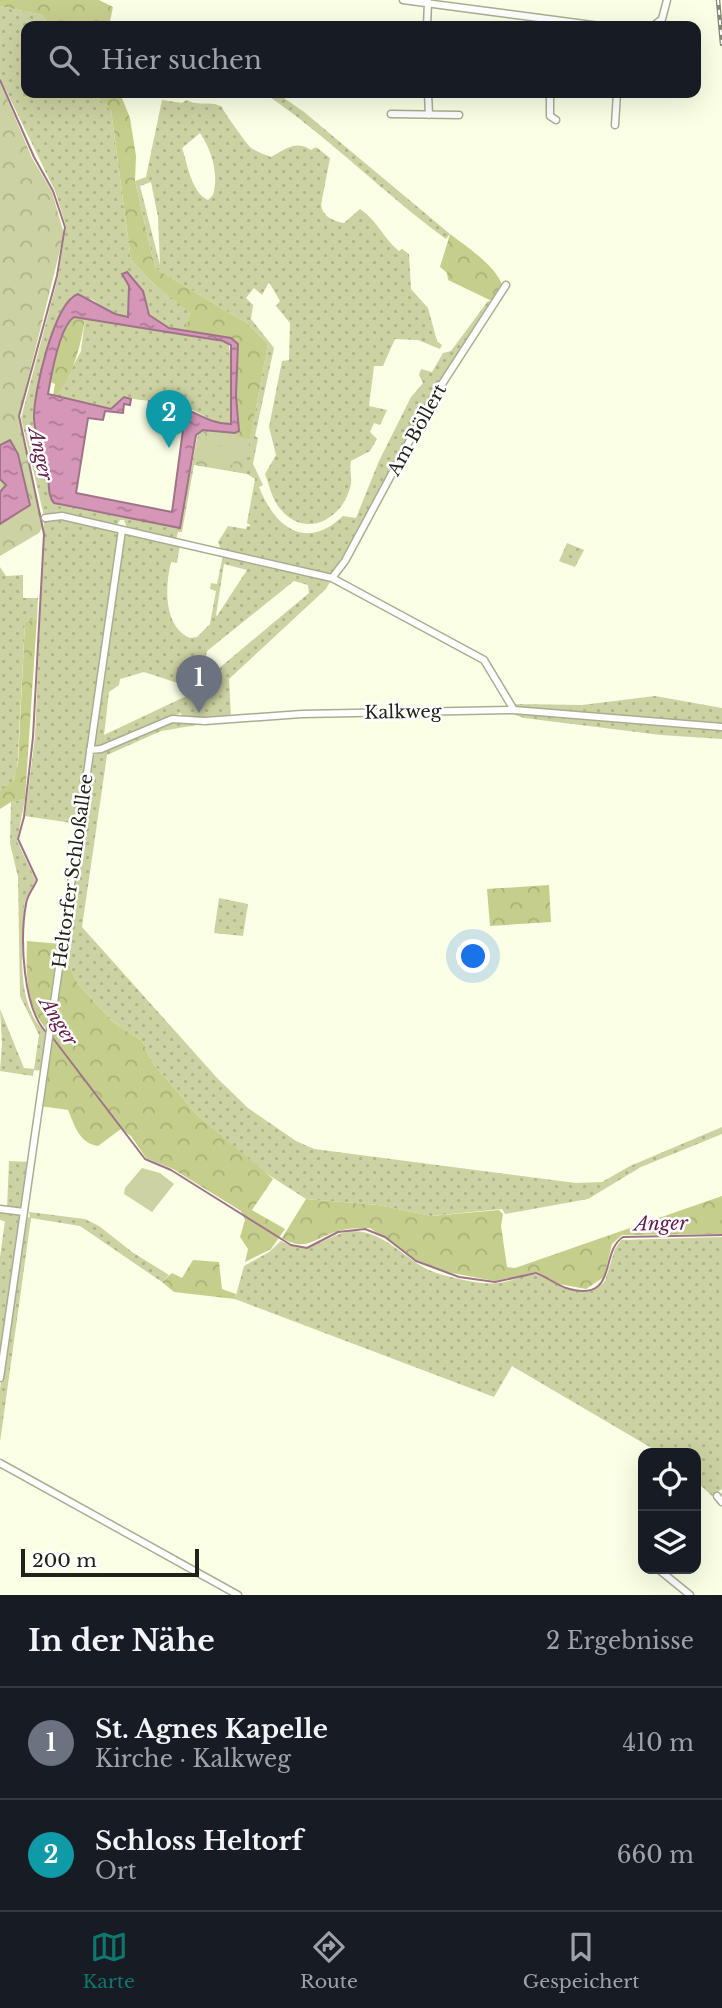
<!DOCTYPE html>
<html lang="de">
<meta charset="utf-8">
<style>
body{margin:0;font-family:"Libre Baskerville",serif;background:#20242c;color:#f1f3f6}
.controls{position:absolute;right:21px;bottom:21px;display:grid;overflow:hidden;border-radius:14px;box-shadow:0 7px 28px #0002}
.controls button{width:63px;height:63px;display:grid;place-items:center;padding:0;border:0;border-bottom:2px solid #363941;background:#171b24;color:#f1f3f6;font:35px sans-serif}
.scale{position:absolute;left:21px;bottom:18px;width:178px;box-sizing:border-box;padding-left:7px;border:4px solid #222318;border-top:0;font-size:19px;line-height:24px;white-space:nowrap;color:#222318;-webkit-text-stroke:5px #fff;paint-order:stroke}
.you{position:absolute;left:474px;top:957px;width:24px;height:24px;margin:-18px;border:5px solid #fff;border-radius:50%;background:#1a73e8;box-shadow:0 0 0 10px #1a73e833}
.badge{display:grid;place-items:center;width:46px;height:46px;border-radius:50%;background:#0f766e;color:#fff;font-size:23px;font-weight:700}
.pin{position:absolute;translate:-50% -58px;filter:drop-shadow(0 2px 4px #0008)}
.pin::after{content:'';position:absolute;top:37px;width:24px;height:21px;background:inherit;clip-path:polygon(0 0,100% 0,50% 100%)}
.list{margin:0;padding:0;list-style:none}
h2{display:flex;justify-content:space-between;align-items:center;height:91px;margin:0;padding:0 28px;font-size:30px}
h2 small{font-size:23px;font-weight:400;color:#9ea1a6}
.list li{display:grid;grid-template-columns:46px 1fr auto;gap:21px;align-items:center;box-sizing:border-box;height:112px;padding:0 28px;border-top:2px solid #363941}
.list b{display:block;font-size:26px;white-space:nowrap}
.list p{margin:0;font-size:23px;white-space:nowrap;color:#9ea1a6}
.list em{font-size:23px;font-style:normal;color:#9ea1a6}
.icon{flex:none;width:38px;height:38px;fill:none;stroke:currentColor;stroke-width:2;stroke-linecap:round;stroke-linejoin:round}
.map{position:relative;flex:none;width:722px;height:1595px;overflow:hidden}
.search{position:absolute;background:#171b24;box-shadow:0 7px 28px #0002;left:21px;right:21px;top:21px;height:77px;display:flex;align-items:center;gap:18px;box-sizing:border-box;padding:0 24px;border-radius:14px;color:#9ea1a6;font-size:26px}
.sheet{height:315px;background:#171b24}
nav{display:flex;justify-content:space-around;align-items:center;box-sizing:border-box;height:98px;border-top:2px solid #363941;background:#171b24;font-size:19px;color:#9ea1a6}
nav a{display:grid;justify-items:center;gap:4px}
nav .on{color:#0f766e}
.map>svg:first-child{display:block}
.grass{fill:url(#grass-dots);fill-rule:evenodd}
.forest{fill:url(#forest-crowns)}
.park{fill:url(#park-crowns)}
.garden{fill:#ccd2a1}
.water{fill:url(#water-ripples);stroke:#9f7488;stroke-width:2;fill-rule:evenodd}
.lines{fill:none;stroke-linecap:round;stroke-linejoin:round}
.stream{stroke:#9f7488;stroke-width:2}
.minor-casing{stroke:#aaae90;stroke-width:9}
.minor{stroke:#fff;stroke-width:6}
.rail-casing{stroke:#858775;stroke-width:4.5}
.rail{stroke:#fff;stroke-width:2;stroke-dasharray:5;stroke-linecap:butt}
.labels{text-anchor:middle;stroke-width:5;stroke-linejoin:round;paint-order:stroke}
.street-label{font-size:18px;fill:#222318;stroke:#fff}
.water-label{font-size:19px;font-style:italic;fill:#631a48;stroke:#fff}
</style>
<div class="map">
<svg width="722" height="1595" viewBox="0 0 722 1595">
<defs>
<pattern id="grass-dots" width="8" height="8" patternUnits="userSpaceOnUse" patternTransform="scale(1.75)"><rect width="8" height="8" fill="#ccd2a1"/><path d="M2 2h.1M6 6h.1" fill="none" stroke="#afb48a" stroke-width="1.8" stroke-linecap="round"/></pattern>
<pattern id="forest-crowns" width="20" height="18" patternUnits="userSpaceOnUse" patternTransform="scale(1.75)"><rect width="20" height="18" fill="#c6ce8c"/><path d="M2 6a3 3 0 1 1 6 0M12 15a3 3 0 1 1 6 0" fill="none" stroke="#aab178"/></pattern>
<pattern id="park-crowns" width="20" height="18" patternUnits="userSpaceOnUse" patternTransform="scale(1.75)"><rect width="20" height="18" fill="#ccd2a1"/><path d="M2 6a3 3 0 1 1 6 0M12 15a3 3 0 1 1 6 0" fill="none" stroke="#afb48a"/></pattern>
<pattern id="water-ripples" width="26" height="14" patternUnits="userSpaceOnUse" patternTransform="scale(1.75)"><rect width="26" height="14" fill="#d596b8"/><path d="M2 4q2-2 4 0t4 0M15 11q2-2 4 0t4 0" fill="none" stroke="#ac7a95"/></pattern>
</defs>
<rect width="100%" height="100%" fill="#fbffe5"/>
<path class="grass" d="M0 6 42 15 49 26H26V93H93L111 110 131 260 154 284 192 313 185 330 169 328 149 315 143 291 126 271 122 274 129 286 128 317 111 313 93 300 74 295C53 308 32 396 34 421 37 447 49 470 50 495L58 505 180 528 198 433 205 429 237 433 238 438H250L268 344 248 324 155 268 135 181 146 177 162 100 182 103 187 100C199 107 211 100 222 107 222 110 247 144 250 147 256 152 264 154 271 157 283 151 295 139 311 150L316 147 330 158 321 205C323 217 333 221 344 223L360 209C377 220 383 238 399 251L402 249 409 254 411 289 428 308 437 341 442 345 440 349 418 340 395 339 383 366H374L369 406 387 410 380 425 374 423 370 432 377 439 370 451 351 461C349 470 353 479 350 488 342 518 308 538 283 512 272 501 270 487 265 474L276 455 269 427 282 361 289 360 290 323 276 306 280 301 269 282 262 295 254 288 246 298 253 305 251 319 274 348 255 436 258 438 253 464 263 485 259 487C275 528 306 551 343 516L356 518 379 461 411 397 423 383 419 375 421 369 432 372 443 353 451 351 488 301 494 302 439 388 344 561 331 575 221 550 218 542 228 526 246 529 247 526H251L247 523 255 479 247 474 194 465 182 532H178L176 540 127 528 124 520H120L116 527 44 516 21 418 58 277 66 226 55 191 0 78ZM200 133C212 151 219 174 213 195L208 200C191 192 188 165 182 148ZM151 182 158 217 160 265 140 186Z
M264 93H277L304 112 450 234 446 239C383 193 329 137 264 93Z
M85 318 228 343C232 348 230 410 231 424 212 424 198 410 180 405 162 400 143 402 125 397L111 409 57 396 81 351Z
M58 517 114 530 119 537 79 824 25 816 35 737 44 520Z
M128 533 180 545 177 563 171 562C165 586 163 626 190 638L197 637 210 624 216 591 210 589 211 583 217 584 223 555 331 580 326 589 229 679 231 718 205 721 182 718 181 713 97 747 93 744 123 538ZM224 564 247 570 217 616 216 615ZM294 581 308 585 309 593 211 675 204 665 207 651ZM144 672 199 690 104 735 109 692 119 685 120 679Z
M567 543 584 550 575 567 559 561Z
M0 567 6 576 23 575V598H38L37 618 25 622 17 773 11 785 0 791Z
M655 696 722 708V725L521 708 512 704 582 705Z
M515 710 722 728V739L661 735 524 718 512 714Z
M169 721 209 723 161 731 107 755 82 927 218 1079 248 1108 296 1141 314 1149 576 1183 602 1182 630 1166 722 1127V1134L641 1167 588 1199 505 1214 502 1209 431 1216 378 1205 306 1199 261 1170 197 1115 152 1062 142 1041 113 1022 78 984 68 963 61 962 91 758 99 751Z
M25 799 17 841 36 881 25 901 24 911C23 950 14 1006 48 1035L43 1071 34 1070 33 1076 0 1071 2 1043 0 1009 24 1068 34 1069 39 1035 20 996 18 877 10 843 11 802Z
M219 898 248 904 243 936 214 933Z
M9 1161 30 1162 21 1209H7Z
M0 1210 21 1216 0 1369V1257L5 1221 0 1220Z
M29 1212 85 1219 99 1226 132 1252 169 1275 162 1282 80 1226 31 1218 0 1442V1389L25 1218 30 1217Z
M350 1231C389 1230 405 1264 440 1274 457 1279 481 1285 499 1283 511 1282 523 1274 536 1275 559 1277 581 1308 605 1281L615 1249 621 1240 722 1237V1489L712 1496 696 1481V1453H660L512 1366 494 1397 235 1299 244 1266 269 1252 281 1241C312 1257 321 1237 350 1231Z"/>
<path class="forest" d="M0 0H99L113 7 109 26H49L42 15 0 6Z
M93 93H120L130 118 136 156 135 181 155 268 248 324 268 344 250 439 237 438 236 342 185 330 191 313 154 284 131 260 111 110Z
M450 234C467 247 498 267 503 288L494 302 448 280 447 273 440 267Z
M74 317 85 318C80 349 75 369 57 396L53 395 55 384 50 382C55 364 58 328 74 317Z
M37 618 25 799 11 802 0 809V791L14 780 18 764 25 622Z
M549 885 551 922 490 926 487 889Z
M27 941 61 944 48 1031C25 1006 26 973 27 941Z
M61 962 68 963 78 984 113 1022 142 1041 152 1062 197 1115 273 1179 252 1210 285 1229 271 1249 245 1262 248 1249 240 1237 245 1220 241 1211 173 1169 146 1158 131 1136 121 1129 98 1146C79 1143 75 1126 68 1110L40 1106Z
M722 1196V1234L622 1235 612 1244 604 1277 586 1289 559 1284 537 1272 495 1281 441 1271 416 1260 370 1228C359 1228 346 1228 335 1232 313 1239 306 1252 282 1238L306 1199 378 1205 431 1216 499 1210 503 1214 501 1226 507 1267 515 1268Z
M193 1260 219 1262 222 1289 236 1294 235 1299 174 1292 162 1282 172 1273 182 1278Z"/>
<path class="park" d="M0 82 32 158 52 192 64 234 19 415 43 526 39 533 0 556Z
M200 431 250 439 243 473 194 464Z"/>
<path class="garden" d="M204 443 236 449 233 465 201 459Z
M142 1168 160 1173 174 1184 152 1212 124 1194 125 1188Z"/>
<path class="water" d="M127 272 143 291 149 315 169 328 231 338 238 344 236 396 239 431 235 433 203 430 196 435 180 528 54 503C47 495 50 483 47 472 43 455 35 437 34 419 33 394 54 302 78 294L115 314 128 317 129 286 122 274ZM74 317 223 341 231 345V424C204 425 183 399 149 401L148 407 155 408 154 417 171 419 170 427 183 430 172 512 76 493 88 418 103 420 105 411 123 413 124 404 130 405 131 399 124 397 111 409 48 394C51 376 60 326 74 317Z
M10 440 18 454 30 505 0 524V492L6 485 0 479V445Z"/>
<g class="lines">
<path class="stream" d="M0 80 34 157 53 191 65 227 57 276 19 416 44 534 33 737 24 817 18 839 37 880C34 888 27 895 26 904 20 937 22 1010 48 1034
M52 1037 145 1159 171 1170 291 1245 307 1248 338 1232 365 1229 385 1237 416 1261 459 1277 495 1282 536 1273C547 1277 555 1284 566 1288 619 1304 599 1252 623 1237L722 1235"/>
<g class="minor-casing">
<path id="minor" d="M403 0 600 26
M427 26 428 2
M653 26 662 19 667 0
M428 93 429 115
M550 93V116L556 120
M391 114 459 115
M615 125 617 93
M45 518 62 516 332 578 484 660 514 710
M332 578 345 561 431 401 506 285
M90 750 101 749 172 719 205 721 302 714 514 710 722 727
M0 1209 24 1212
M0 1378 122 530
M0 1463 238 1595
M717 1496 722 1502
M658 1569 690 1595"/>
</g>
<use href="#minor" class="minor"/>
<g class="rail-casing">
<path id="rail" d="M718 0 722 44"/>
</g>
<use href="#rail" class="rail"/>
</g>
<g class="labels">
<g class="street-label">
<text transform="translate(417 430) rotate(-61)" y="6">Am Böllert</text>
<text transform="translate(403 712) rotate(-1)" y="6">Kalkweg</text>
<text transform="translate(73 871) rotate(-82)" y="6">Heltorfer Schloßallee</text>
</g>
<g class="water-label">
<text transform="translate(41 454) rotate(78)" y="7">Anger</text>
<text transform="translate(59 1021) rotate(58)" y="7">Anger</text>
<text transform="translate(661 1223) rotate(-1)" y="7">Anger</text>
</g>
</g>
</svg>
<div class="controls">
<button><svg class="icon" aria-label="locate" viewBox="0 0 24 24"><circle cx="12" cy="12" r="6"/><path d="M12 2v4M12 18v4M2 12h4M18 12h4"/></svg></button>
<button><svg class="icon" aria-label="layers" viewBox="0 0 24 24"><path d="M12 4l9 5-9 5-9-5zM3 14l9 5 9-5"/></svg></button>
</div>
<div class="scale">200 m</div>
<div class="you"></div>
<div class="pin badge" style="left:199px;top:713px;background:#6b7280">1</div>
<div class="pin badge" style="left:169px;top:448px;background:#0f9aa8">2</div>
<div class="search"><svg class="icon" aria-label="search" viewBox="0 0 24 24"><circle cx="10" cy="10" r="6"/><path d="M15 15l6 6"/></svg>Hier suchen</div>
</div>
<section class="sheet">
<h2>In der Nähe<small>2 Ergebnisse</small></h2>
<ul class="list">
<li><span class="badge" style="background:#6b7280">1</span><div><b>St. Agnes Kapelle</b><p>Kirche · Kalkweg</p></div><em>410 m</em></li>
<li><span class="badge" style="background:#0f9aa8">2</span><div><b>Schloss Heltorf</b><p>Ort</p></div><em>660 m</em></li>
</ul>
</section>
<nav>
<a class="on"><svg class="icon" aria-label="map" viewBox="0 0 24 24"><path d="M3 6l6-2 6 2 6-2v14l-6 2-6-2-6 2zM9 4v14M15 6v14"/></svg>Karte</a>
<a><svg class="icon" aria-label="directions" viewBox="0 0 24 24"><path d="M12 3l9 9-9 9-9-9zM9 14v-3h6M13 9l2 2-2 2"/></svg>Route</a>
<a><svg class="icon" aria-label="saved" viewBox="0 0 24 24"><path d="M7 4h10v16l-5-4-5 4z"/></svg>Gespeichert</a>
</nav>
